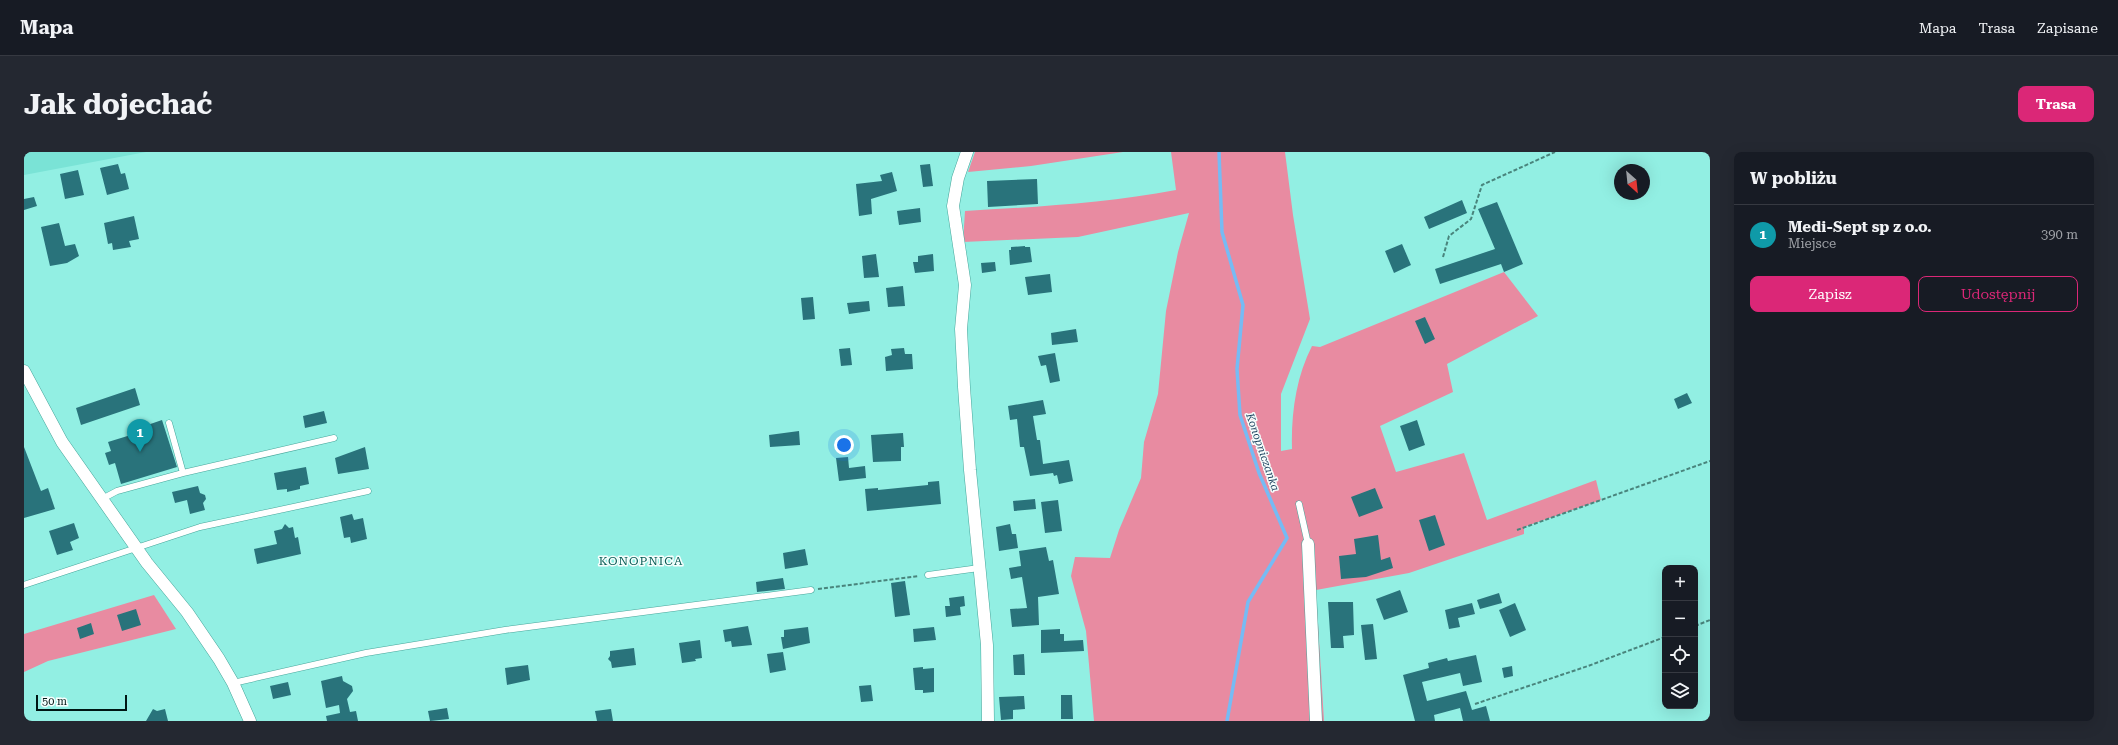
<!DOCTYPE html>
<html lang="pl">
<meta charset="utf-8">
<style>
body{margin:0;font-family:"Roboto Serif",serif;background:#242831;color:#f1f3f6}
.controls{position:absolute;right:12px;bottom:12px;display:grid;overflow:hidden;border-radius:8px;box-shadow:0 4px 16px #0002}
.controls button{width:36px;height:36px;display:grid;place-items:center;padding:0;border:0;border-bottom:1px solid #363941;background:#171b24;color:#f1f3f6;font:20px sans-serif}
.compass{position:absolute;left:1590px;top:12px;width:36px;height:36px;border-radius:50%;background:#171b24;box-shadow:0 4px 16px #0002;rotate:153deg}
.scale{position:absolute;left:12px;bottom:10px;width:91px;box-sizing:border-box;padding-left:4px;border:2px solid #001714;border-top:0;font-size:11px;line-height:14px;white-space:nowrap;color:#001714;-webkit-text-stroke:3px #f6fefd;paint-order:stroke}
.you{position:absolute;left:820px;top:293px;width:14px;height:14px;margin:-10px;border:3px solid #fff;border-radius:50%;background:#1a73e8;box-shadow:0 0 0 6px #1a73e833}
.badge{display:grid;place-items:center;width:26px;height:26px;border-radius:50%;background:#db2777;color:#fff;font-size:13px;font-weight:700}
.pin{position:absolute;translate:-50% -33px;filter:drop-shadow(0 1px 2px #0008)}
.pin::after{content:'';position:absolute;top:21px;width:14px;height:12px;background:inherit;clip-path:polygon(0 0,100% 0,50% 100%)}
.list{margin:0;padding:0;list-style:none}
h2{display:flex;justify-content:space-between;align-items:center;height:52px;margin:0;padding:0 16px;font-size:17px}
h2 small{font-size:13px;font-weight:400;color:#9ea1a6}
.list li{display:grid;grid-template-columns:26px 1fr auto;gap:12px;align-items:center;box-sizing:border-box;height:60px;padding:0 16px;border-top:1px solid #363941}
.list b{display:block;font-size:15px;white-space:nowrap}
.list p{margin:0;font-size:13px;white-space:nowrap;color:#9ea1a6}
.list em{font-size:13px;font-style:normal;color:#9ea1a6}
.actions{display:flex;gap:8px;padding:12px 16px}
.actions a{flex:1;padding:9px 0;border:1px solid #db2777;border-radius:8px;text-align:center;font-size:14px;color:#db2777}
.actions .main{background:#db2777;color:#fff}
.icon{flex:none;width:22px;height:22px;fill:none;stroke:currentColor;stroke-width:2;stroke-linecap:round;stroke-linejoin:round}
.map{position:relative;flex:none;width:1686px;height:569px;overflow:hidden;border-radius:8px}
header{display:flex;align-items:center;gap:24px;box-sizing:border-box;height:56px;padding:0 20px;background:#171b24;border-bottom:1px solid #363941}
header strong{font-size:19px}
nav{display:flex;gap:22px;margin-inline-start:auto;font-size:14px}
.intro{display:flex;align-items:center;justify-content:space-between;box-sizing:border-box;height:96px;padding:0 24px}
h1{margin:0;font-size:28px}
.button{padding:10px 18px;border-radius:8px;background:#db2777;color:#fff;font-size:14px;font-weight:700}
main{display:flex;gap:24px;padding:0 24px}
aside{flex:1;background:#171b24;border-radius:8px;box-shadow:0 4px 16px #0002}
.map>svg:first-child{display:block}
.built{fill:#7ae3d6}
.green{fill:#e88ba1}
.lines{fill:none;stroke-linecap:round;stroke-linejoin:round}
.stream{stroke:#76bbf4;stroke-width:3.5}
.building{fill:#29737b}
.lane-casing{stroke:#47a69b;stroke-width:7}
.street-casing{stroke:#47a69b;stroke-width:13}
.path{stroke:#49847c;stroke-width:2;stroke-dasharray:4 2;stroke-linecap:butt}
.lane{stroke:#fff;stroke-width:6}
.street{stroke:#fff;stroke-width:12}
.labels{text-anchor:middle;stroke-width:3;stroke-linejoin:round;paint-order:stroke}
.water-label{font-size:11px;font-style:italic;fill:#193e5b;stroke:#f6fefd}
.quarter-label{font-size:12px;letter-spacing:1px;fill:#085c55;stroke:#f6fefd}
</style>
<header>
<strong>Mapa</strong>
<nav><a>Mapa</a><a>Trasa</a><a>Zapisane</a></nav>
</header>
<div class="intro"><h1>Jak dojechać</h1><a class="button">Trasa</a></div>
<main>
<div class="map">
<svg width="1686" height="569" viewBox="0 0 1686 569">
<rect width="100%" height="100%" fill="#92efe3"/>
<path class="built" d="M0 0H122L0 23Z"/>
<path class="green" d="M951 0H1099L1007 14 944 20Z
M1147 0H1261L1269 63 1286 167 1257 242V299L1268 297C1267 262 1272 225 1288 194L1296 195 1480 120 1514 164 1423 212 1429 240 1356 274 1372 320 1440 301 1463 368 1572 328 1577 348 1500 375V382L1385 421 1292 438 1300 569H1070L1062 479 1047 424 1051 405 1086 406 1095 378 1117 326 1120 290 1134 242 1142 159 1154 100 1165 61 1054 85 939 90 941 59C1012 55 1082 51 1152 38Z
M130 443 152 477 24 509 0 520V482Z"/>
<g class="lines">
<path class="stream" d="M1195 0 1198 80 1219 153 1213 217 1216 263 1235 321 1263 386 1224 450 1203 569"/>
</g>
<path class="building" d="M94 12 97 22 101 21 105 37 83 43 76 16Z
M906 12 909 34 899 35 896 13Z
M54 18 60 43 41 47 36 22Z
M868 20 873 39 847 47 848 62 835 64 832 32 858 29 856 23Z
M1013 27 1014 52 964 55 963 29Z
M10 45 13 54 0 58V47Z
M1438 48 1443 61 1405 77 1400 65Z
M1473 50 1499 112 1480 120 1477 112 1416 132 1411 117 1471 97 1454 57Z
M896 56 897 70 875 73 873 59Z
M110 64 115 87 105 89 107 95 89 98 88 91 84 92 80 71Z
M35 71 41 94 51 92 55 104 43 111 26 114 17 75Z
M1378 92 1387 113 1370 121 1361 99Z
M1001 94V95H1006L1008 110 986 113 985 98H987V95Z
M852 102 855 125 840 126 838 104Z
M909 102 910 119 891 121 889 110H894V104Z
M971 110 972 119 958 121 957 111Z
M1026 122 1028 140 1004 143 1001 125Z
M879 134 881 154 864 155 862 136Z
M789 145 791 167 779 168 777 146Z
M845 149 846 159 825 162 823 151Z
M1401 165 1411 187 1401 192 1391 169Z
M1052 177 1054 190 1028 193 1027 181Z
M826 196 828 213 817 214 815 197Z
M880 196 881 202H888L889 217 862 219 861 205 868 203 867 197Z
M1031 201 1036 229 1026 231 1022 213 1017 214 1014 204Z
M111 236 116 253 57 273 52 256Z
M1663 241 1668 251 1654 257 1650 247Z
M1019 248 1022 262 1009 264 1013 288H1016L1019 312 1045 308 1049 329 1035 332 1033 323 1030 324 1029 321 1006 324 1000 295H996L993 267 986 268 984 254Z
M300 259 303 271 281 276 279 264Z
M138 268 153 315 97 332 91 311 85 313 81 301 87 299 84 290 110 282 109 278Z
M1393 268 1401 293 1385 299 1376 274Z
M775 279 776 293 746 295 745 283Z
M879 281 880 295H877V309L849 310 847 283Z
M0 295 17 339 24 336 31 357 0 366Z
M341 295 345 317 314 322 311 306Z
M824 305 825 316 841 314 842 326 815 329 812 306Z
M282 315 285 332 276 334V337L263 340V337L253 338 250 321Z
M915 329 917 352 843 359 841 337 854 336V338L904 333V330Z
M174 334 176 341 181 343 182 347 179 351 181 358 166 362 163 348 151 351 148 340Z
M1351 336 1359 356 1335 365 1327 345Z
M1011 347 1012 357 990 359 989 349Z
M1034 348 1038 379 1021 381 1017 350Z
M328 362 330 368 339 366 343 387 327 391 326 385 320 386 316 365Z
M1411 363 1421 393 1405 399 1395 368Z
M50 371 55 386 46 390 49 398 33 403 25 379Z
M261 372 265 376 269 375 271 386 274 385 277 402 233 412 230 397 253 392 250 379 258 377Z
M986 372 988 382H992L994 396 975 399 972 375Z
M1354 383 1357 408 1366 405 1369 416 1342 425 1317 427 1315 404 1332 402 1330 387Z
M1022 395 1025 409 1029 408 1035 442 1014 445 1015 473 988 475 986 457 1003 456 998 425 987 427 985 416 997 414 995 399Z
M781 397 784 413 761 417 759 401Z
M759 426 761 437 733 440 732 430Z
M881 429 886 463 871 465 867 431Z
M1376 438 1384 460 1360 468 1352 447Z
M1475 441 1478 451 1456 457 1453 448Z
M940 444 941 454 936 455 937 463 922 465 921 454H926L925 446Z
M1304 450H1329L1330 483 1319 484 1320 496H1307Z
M1448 451 1451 462 1434 466 1436 475 1425 477 1421 458Z
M1491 451 1502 478 1486 485 1475 458Z
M112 457 117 473 98 479 93 463Z
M67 471 70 482 56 487 53 476Z
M1349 472 1353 507 1341 508 1337 473Z
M724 474 728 493 708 495 707 489 701 490 699 478Z
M784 475 786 491 759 497 757 485H760V478Z
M910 475 912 488 890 490 889 477Z
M1036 477V482H1040V489L1059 488 1060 499 1017 501V478Z
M676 488 678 506 671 507 672 509 658 511 655 491Z
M610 496 612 513 588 516 587 510 584 507 586 504V499Z
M759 500 762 518 746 521 743 502Z
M1000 502 1001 523H990L989 503Z
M1452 503 1458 530 1439 534 1436 521 1398 530 1403 549 1442 539 1448 558 1462 554 1466 569H1439L1436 556 1410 563 1411 569H1391L1379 523 1405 516 1404 511 1423 506 1424 509Z
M504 513 506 528 483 533 481 516Z
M1488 514 1489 524 1480 526 1478 516Z
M899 515V517L910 516V540L899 541V538H891L889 516Z
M318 524 319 529 328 534 329 539 323 547 326 560 332 559 334 569H303L302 564 316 561 315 553 302 556 297 529Z
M264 530 267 543 249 547 246 534Z
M847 533 849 549 837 550 835 534Z
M1037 543H1048L1049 567H1037Z
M1000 544 1001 557 989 558V567L977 568 975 545Z
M423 556 425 567 406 569 404 559Z
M129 557 133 559 141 557 144 569H122Z
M587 557 589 569H573L571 559Z"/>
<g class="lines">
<g class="lane-casing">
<path id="lane" d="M145 271 159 321
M78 347 93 339 159 321 310 286
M1275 352 1284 392
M904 423 955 416
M0 433 176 375 344 339
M209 531 342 501 481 478 787 438"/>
</g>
<g class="street-casing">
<path id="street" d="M943 0 934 26 929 54 941 133 937 177 940 235 946 318 963 493 964 569
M0 219 38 290 123 411 163 460 195 507 209 531 226 569
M1284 392 1292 569"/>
</g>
<path class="path" d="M1419 105 1425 84 1447 67 1458 33 1531 0
M1493 378 1686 309
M794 437 895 424
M1671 474 1686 468
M1451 552 1564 514 1641 485"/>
<use href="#lane" class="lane"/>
<use href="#street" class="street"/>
</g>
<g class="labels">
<g class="water-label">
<text transform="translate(1239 300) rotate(71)" y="4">Konopniczanka</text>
</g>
<g class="quarter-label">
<text x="617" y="413">KONOPNICA</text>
</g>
</g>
</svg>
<div class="controls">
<button>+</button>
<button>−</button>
<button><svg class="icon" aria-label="locate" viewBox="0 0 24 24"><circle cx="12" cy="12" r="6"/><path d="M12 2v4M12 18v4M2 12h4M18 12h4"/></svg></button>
<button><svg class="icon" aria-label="layers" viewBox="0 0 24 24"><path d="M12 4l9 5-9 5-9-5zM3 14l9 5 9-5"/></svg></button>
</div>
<svg class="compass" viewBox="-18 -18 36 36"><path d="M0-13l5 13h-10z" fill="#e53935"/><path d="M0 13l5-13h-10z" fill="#9ea1a6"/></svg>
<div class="scale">50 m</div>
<div class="you"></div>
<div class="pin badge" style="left:116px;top:300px;background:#0f9aa8">1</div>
</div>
<aside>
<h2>W pobliżu<small></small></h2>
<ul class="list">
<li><span class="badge" style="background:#0f9aa8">1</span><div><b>Medi-Sept sp z o.o.</b><p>Miejsce</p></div><em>390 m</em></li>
</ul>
<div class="actions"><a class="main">Zapisz</a><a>Udostępnij</a></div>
</aside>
</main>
